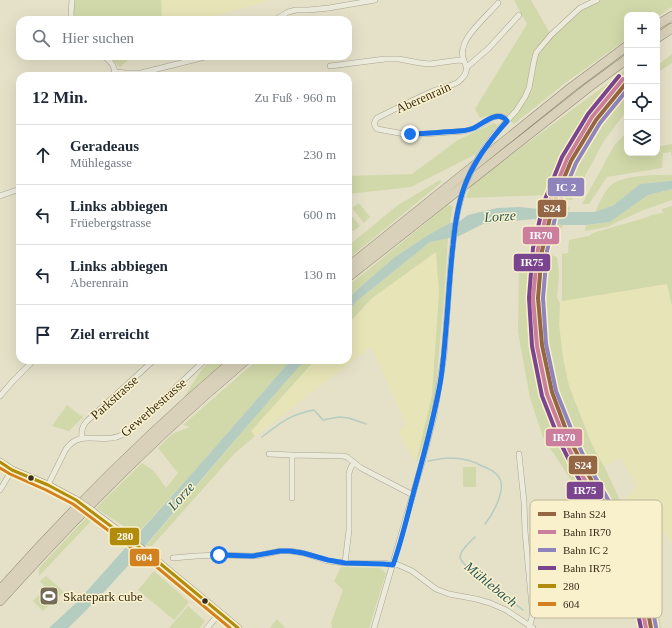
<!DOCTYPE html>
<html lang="de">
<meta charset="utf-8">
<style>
body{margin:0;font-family:"Times New Roman",serif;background:#f6f6f7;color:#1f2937}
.controls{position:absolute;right:12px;top:12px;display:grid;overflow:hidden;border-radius:8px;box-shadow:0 4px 16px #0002}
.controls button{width:36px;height:36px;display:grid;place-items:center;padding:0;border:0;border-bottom:1px solid #e0e1e3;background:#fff;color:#1f2937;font:20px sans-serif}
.stop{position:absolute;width:12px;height:12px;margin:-9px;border:3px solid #1a73e8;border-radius:50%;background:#fff}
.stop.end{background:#1a73e8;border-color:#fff;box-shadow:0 1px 4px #0008}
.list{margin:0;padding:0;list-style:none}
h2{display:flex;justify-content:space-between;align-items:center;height:52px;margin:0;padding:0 16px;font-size:17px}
h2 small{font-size:13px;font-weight:400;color:#747a83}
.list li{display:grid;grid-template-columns:26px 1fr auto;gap:12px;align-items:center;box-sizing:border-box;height:60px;padding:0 16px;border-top:1px solid #e0e1e3}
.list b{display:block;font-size:15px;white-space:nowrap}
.list p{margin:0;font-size:13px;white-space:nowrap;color:#747a83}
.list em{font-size:13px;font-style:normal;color:#747a83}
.icon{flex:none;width:22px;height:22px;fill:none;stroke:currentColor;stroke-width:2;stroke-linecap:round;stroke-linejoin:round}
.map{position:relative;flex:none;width:672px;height:628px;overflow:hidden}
.search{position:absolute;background:#fff;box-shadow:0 4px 16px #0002;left:16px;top:16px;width:336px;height:44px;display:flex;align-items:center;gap:10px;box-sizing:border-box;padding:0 14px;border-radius:12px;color:#747a83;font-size:15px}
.panel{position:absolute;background:#fff;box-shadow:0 4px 16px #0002;left:16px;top:72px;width:336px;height:292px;border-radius:12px}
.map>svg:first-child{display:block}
.farmland{fill:#e7e4b7}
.green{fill:#d1d8a9}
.water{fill:#b5ccc1}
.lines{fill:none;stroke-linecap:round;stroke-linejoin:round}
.stream{stroke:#b5ccc1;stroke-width:1.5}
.street-casing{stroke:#aaa492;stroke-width:6}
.secondary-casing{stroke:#999383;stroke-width:8}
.highway-casing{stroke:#8f8a79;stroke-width:10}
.street{stroke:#eceadb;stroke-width:5}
.secondary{stroke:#eceadb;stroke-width:7}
.highway{stroke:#d9d1b9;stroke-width:9}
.street-bridge-casing{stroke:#aaa492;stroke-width:6;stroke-linecap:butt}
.secondary-bridge-casing{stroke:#999383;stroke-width:8;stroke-linecap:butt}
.street-bridge{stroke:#eceadb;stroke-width:5}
.secondary-bridge{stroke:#eceadb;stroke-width:7}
.bus-1-casing{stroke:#f9f1cc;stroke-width:6}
.bus-2-casing{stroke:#f9f1cc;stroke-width:6}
.bus-1{stroke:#b08c0a;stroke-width:3}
.bus-2{stroke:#d3811e;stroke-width:3}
.rail-1-casing{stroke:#f9f1cc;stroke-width:7}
.rail-2-casing{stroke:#f9f1cc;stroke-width:7}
.rail-3-casing{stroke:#f9f1cc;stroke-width:7}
.rail-4-casing{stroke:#f9f1cc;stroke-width:7}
.rail-1{stroke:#946644;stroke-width:4}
.rail-2{stroke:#cc7f9c;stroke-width:4}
.rail-3{stroke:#9084bd;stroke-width:4}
.rail-4{stroke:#7a448f;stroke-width:4}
.route{stroke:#1a73e8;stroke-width:5}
.bus-dot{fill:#392d1a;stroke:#f9f1cc;stroke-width:1.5}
.labels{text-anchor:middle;stroke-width:3;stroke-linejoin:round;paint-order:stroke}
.street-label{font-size:13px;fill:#392d1a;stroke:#f9f1cc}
.poi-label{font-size:13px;fill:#392d1a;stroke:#f9f1cc;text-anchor:start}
.water-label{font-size:14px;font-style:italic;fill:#27575a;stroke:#f9f1cc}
.key{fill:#f9f1cc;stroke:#bfb697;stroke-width:1}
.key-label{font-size:11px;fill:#392d1a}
.line-badge{stroke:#f9f1cc;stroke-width:1.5}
.badge-label{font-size:11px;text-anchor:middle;font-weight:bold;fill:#fff}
</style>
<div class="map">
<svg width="672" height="628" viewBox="0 0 672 628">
<rect width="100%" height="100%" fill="#e5e1c9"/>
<path class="farmland" d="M161 0H272L201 20H162Z
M436 251 439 293 432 395 416 463 398 432 406 424 371 347 255 436 251 431 315 360H348V324L372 298Z
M667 284 672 306V543L660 528 645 519 626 499 636 487 621 458 604 466 592 445 569 386 563 358 559 324 560 303 562 301Z"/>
<path class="green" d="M72 0H161L162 20H72Z
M514 0H531L551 35 572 15 597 0H672V7L657 17V15H627V39L565 83 514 124 502 113 480 118 475 109 527 24Z
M672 54V63L657 73V66Z
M107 56H133L120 67Z
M627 69V77L594 114 546 195 466 198 471 185Z
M627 95V110L604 141 572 200 562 199 589 141 607 116Z
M494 123 498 125 484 142 476 154 411 187 348 194V176L412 174 458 140Z
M627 132V153H657V147L672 144V158L671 152 663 153 662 168 607 177 589 204H582L615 144Z
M667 175H672V181H669L640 184 614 205 595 212C599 204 603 194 609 187 620 175 652 175 667 175Z
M440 180 442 182 348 259V246L398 205Z
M672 189V200L641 211 607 227 585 231 586 225 610 222 648 195Z
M359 203 370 217 364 223 352 208Z
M448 205 453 206 450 223 428 235 395 257 359 288 348 299V286Z
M559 205 569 207 570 208 568 212 557 211Z
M672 206V306L667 284 562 301V254L568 253 569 240 589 236 593 233 648 217 651 215 663 213 662 209Z
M348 211 360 226 353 231 348 225Z
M553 224 563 225 559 234 550 241Z
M448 238 444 298 435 396 424 442 416 463 432 395 439 293 436 252 372 298 348 324V311L357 301 430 242Z
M549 254 557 257 559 274 557 298 560 303 559 324 563 358 569 386 592 445 604 466 639 541 652 576 657 602 661 628H658L654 602 648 577 636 545 619 517 573 433 560 400 550 360 545 325 544 296 546 270Z
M537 255 534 299 536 342 544 382 559 429 613 525 602 527 582 497 543 437 530 398 518 332 519 263Z
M211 360H227L184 397 202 369Z
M257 360H291L196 469 134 537 128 529 96 508 142 463 154 471 166 488 178 473 158 448 172 434 190 427 183 425Z
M305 360H315L251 431 255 436 234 454 152 546H146L254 418Z
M67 405 81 416 82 415 83 417 69 431 52 426Z
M463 467H476V487H463Z
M88 516 93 519 39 576V568Z
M341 567 380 568 386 573 369 628H332L331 623 343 590 334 581Z
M154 571 189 602 174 620 138 590Z
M46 576 64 592 43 611 33 601 46 588 40 581Z
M188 606 205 621 200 628H169Z
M277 619 285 628H270Z"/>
<path class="water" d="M669 181H672V189L648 195 610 222 586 225H563L553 224 534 219 483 224 459 236 430 242 357 301 348 311V299L359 288 395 257 428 235 450 223 460 221 468 215 497 208 519 207 568 212H595L614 205 640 184Z
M535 231H539L542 235V241L531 243 530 241Z
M291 360H305C264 406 224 453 184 500 147 544 110 589 68 628H49L77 602 196 469Z"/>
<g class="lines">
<path class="stream" d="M262 437C280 423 291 414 314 410L323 420 339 417 349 418 366 424
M428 461C435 460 442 458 449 458 461 458 472 460 482 466 488 468 494 471 498 476 508 487 493 514 485 524
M475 537C470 542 460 550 460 557 461 568 513 602 523 610"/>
<g class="street-casing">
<path id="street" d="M72 0 71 14 72 20
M275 20 288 12 296 10H308L329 8 375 0
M104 56C111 62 116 66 114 76
M464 61C462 56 462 50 464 45 467 33 490 13 498 3
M330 66 385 59H399L420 63 430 64 459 60 464 61C469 69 466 76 458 82 452 86 438 89 431 92 413 100 395 109 377 118 374 122 373 124 377 129L410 135 465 131 475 128 494 117 499 116 503 117 507 121
M467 67 489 48 519 15
M115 72 126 73H141L209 56
M479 156 493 136 516 111 525 97 529 88 534 61 536 53 540 48 551 35 580 8 597 0
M0 196 20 189
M0 396 13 381 34 360
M82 437C81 431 82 427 86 422L154 360
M269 454 292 455
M519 454 524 502 525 531 532 607V617L529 628
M48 485 66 449C81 428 102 445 122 435L156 406 205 360
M0 490 12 470
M292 498V455L343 456 347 457 361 468 413 495
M173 558 196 556 219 555 253 556 261 555 280 551H290L303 553 328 561 345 563H384L393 565
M345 563 349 530V473L351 467 354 463
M394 563 412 571 436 589 449 594 476 599 490 603 506 610 533 628
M207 628 220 613
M374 628 422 463 434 416 444 356 451 262"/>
</g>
<g class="secondary-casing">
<path id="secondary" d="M0 462 12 470 48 485 76 500
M92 511 156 560 238 628"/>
</g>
<g class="highway-casing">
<path id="highway" d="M657 25 672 16
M657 38 672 28
M348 267 572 87 627 46
M348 277 589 87 627 59
M0 590C73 508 151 431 234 360
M0 601C77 515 158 434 246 360"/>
</g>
<use href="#street" class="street"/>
<use href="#secondary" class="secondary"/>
<use href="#highway" class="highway"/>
<g class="street-bridge-casing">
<path id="street-bridge" d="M451 262C455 222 458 192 479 156"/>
</g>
<g class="secondary-bridge-casing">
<path id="secondary-bridge" d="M76 500 92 511"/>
</g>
<use href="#street-bridge" class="street-bridge"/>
<use href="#secondary-bridge" class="secondary-bridge"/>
<g class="bus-1-casing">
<path id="bus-1" d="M0 462 12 470 48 485 76 500 156 560 238 628"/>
</g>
<g class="bus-2-casing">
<path id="bus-2" d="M0 468 10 474 46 490 73 504 153 564 230 628"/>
</g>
<use href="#bus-1" class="bus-1"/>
<use href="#bus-2" class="bus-2"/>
<g class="rail-1-casing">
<path id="rail-1" d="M627 82 596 120 571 161 553 205 542 251 538 298 542 345 552 392 569 438 583 465 613 519 631 557 642 587 647 607 651 628"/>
</g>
<g class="rail-2-casing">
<path id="rail-2" d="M623 79 592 117 567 159 549 203 538 249 533 298 537 346 547 394 565 440 578 468 609 522 627 559 637 588 642 608 646 628"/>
</g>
<g class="rail-3-casing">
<path id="rail-3" d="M627 90 600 123 576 163 558 206 547 251 543 298 546 344 556 391 574 436 587 463 618 517 636 555 647 585 652 606 656 627"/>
</g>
<g class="rail-4-casing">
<path id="rail-4" d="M619 76 588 114 562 157 544 202 533 248 529 298 532 346 542 396 560 442 574 470 604 524 622 561 632 590 637 609 641 628"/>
</g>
<use href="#rail-1" class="rail-1"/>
<use href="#rail-2" class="rail-2"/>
<use href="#rail-3" class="rail-3"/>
<use href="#rail-4" class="rail-4"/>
</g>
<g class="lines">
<path class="route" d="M219 555 253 556 280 551H290L303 553 328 560 345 563 384 564 393 565C402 540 408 513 415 487 425 451 435 415 441 378 447 334 448 289 453 245 455 223 458 201 467 180 476 158 491 139 507 121 498 109 484 123 474 128 465 132 454 131 444 132 432 133 421 134 410 134"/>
</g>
<defs>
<g id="stadium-square" transform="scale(1)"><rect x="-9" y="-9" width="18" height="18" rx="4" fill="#756c57" stroke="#f9f1cc"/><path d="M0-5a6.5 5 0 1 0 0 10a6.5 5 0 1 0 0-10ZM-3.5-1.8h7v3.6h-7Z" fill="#fff"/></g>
</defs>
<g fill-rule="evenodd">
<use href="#stadium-square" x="49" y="596"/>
</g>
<g class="bus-dot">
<circle cx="31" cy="478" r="3.5"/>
<circle cx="205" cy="601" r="3.5"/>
</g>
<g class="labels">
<g class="street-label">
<text transform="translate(423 97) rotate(-24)" y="5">Aberenrain</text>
<text transform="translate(114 397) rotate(-42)" y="5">Parkstrasse</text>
<text transform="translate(153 407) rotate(-41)" y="5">Gewerbestrasse</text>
</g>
<g class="poi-label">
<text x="63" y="601">Skatepark cube</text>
</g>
<g class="water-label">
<text transform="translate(500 216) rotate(-4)" y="5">Lorze</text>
<text transform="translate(181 496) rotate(-48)" y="5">Lorze</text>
<text transform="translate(491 584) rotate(39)" y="5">Mühlebach</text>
</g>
</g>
<rect x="530" y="500" width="132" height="118" rx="6" class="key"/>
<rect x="538" y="512" width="18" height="4" fill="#946644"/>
<rect x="538" y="530" width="18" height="4" fill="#cc7f9c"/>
<rect x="538" y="548" width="18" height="4" fill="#9084bd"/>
<rect x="538" y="566" width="18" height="4" fill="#7a448f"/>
<rect x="538" y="584" width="18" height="4" fill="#b08c0a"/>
<rect x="538" y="602" width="18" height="4" fill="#d3811e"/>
<g class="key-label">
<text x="563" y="518">Bahn S24</text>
<text x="563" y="536">Bahn IR70</text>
<text x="563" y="554">Bahn IC 2</text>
<text x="563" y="572">Bahn IR75</text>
<text x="563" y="590">280</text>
<text x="563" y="608">604</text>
</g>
<g class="line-badge">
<rect x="547" y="177" width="38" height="20" rx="4" fill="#9084bd"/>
<rect x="537" y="199" width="30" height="19" rx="4" fill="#946644"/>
<rect x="522" y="226" width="38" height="19" rx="4" fill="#cc7f9c"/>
<rect x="513" y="253" width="38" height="19" rx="4" fill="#7a448f"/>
<rect x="545" y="428" width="38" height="19" rx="4" fill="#cc7f9c"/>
<rect x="568" y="455" width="30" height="20" rx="4" fill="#946644"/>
<rect x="566" y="481" width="38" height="19" rx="4" fill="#7a448f"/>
<rect x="109" y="527" width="31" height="19" rx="4" fill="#b08c0a"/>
<rect x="129" y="548" width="31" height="19" rx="4" fill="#d3811e"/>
</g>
<g class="badge-label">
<text x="566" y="191">IC 2</text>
<text x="552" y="212">S24</text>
<text x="541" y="239">IR70</text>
<text x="532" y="266">IR75</text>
<text x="564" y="441">IR70</text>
<text x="583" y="469">S24</text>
<text x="585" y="494">IR75</text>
<text x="125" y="540">280</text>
<text x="144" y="561">604</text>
</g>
</svg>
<div class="controls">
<button>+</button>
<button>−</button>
<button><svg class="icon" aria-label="locate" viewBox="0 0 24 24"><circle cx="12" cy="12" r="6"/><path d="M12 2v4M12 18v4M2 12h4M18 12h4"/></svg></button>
<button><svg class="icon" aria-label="layers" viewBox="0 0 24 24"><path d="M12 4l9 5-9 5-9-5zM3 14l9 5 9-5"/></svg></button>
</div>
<div class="stop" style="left:219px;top:555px"></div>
<div class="stop end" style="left:410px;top:134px"></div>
<div class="search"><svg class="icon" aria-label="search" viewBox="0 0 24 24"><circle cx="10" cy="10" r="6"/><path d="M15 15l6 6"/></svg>Hier suchen</div>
<section class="panel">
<h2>12 Min.<small>Zu Fuß · 960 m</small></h2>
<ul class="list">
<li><svg class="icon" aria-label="ahead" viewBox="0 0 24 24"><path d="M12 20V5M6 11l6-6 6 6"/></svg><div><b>Geradeaus</b><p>Mühlegasse</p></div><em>230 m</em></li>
<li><svg class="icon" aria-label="left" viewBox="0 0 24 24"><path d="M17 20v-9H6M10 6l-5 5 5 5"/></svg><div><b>Links abbiegen</b><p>Früebergstrasse</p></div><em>600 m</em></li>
<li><svg class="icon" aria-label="left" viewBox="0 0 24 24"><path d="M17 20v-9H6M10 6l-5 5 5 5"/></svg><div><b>Links abbiegen</b><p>Aberenrain</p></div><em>130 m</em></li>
<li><svg class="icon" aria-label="arrive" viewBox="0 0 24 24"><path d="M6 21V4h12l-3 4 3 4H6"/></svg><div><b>Ziel erreicht</b></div></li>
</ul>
</section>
</div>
